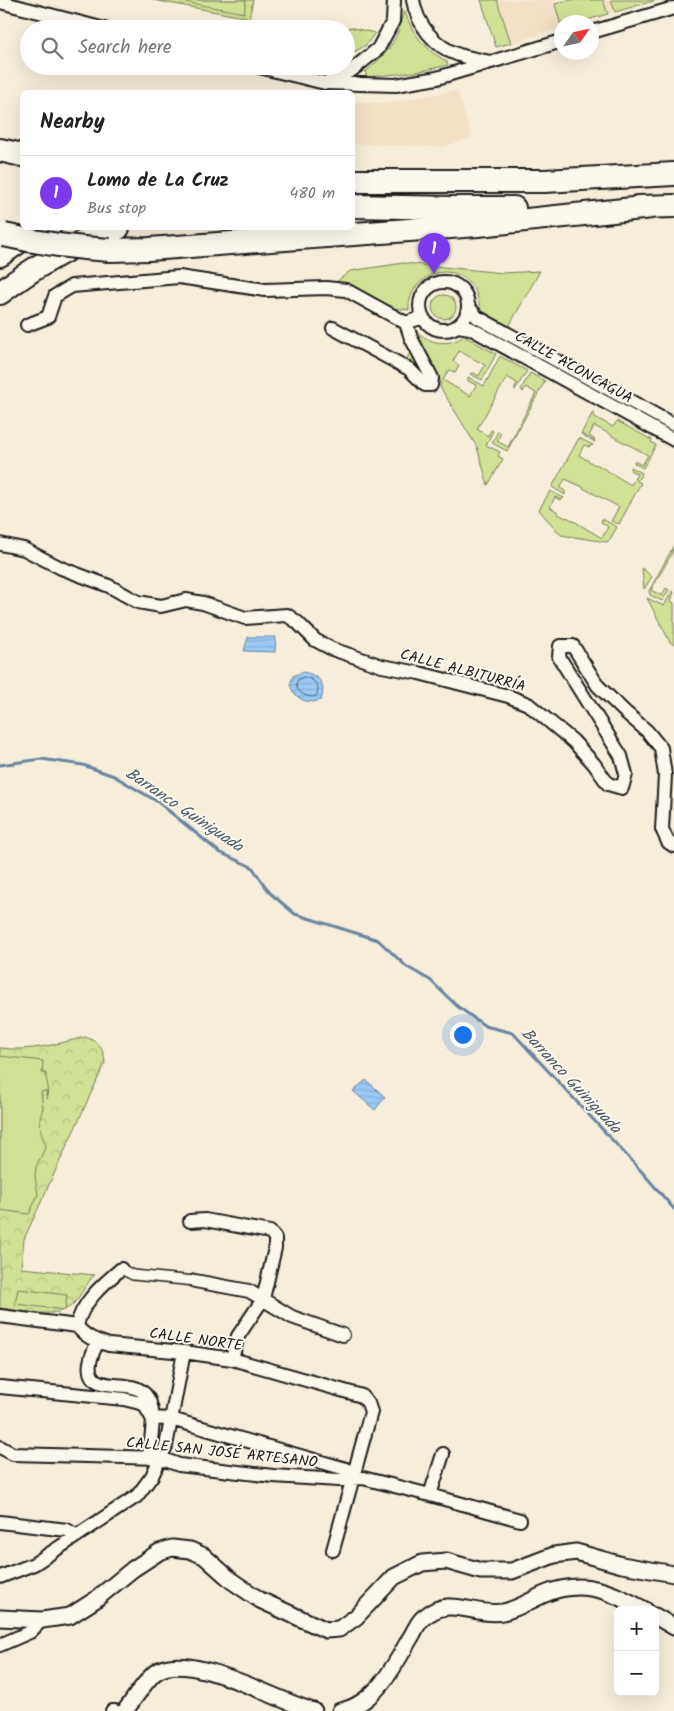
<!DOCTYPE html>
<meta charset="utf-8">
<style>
body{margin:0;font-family:Kalam,sans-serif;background:#f2f2f2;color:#222}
.controls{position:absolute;right:15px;bottom:15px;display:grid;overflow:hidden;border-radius:8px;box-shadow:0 5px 20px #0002}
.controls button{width:45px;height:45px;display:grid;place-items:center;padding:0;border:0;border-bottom:1px solid #e0e0e0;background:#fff;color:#222;font:25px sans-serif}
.compass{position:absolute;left:554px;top:15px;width:45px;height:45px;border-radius:50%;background:#fff;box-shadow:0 5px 20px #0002;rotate:56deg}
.you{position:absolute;left:462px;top:1034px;width:18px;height:18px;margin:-12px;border:4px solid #fff;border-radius:50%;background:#1a73e8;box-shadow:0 0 0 8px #1a73e833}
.badge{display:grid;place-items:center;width:32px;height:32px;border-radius:50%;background:#7c3aed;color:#fff;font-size:16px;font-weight:700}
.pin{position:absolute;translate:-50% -41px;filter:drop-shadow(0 1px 2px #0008)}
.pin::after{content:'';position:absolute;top:26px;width:18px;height:15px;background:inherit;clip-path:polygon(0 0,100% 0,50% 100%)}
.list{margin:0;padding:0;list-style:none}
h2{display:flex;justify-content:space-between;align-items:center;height:65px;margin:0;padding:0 20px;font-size:21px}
h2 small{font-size:16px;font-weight:400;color:#767676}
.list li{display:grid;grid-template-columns:32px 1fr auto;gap:15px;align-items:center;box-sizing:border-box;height:75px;padding:0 20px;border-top:1px solid #e0e0e0}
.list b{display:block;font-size:19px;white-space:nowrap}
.list p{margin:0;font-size:16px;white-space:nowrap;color:#767676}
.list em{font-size:16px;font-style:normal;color:#767676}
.icon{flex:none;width:28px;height:28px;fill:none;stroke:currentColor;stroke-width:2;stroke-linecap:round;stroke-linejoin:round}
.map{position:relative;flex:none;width:674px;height:1711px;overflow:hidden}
.search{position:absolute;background:#fff;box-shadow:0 5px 20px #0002;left:20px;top:20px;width:335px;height:55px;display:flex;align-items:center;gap:12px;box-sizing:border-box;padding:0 18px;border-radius:28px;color:#767676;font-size:19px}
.panel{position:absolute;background:#fff;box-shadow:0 5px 20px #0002;left:20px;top:90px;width:335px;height:140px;border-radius:8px}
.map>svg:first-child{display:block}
.built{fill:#f2e1c7}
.park{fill:url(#park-crowns);stroke:#767e58}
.garden{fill:#d0e195;stroke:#767e58}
.water{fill:url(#water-rules);stroke:#68849f}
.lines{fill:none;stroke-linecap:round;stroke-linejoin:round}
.shore{stroke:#4e6273;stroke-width:1}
.stream{stroke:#68849f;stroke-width:3}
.pedestrian-casing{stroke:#1c1c1c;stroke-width:12}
.minor-casing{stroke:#1c1c1c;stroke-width:16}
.tertiary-casing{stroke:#1c1c1c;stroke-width:19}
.motorway-casing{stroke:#1c1c1c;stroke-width:26}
.pedestrian{stroke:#fbf7ec;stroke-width:9}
.minor{stroke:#fbf7ec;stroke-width:12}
.tertiary{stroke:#fbf7ec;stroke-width:15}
.motorway{stroke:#fbf7ec;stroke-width:22}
.motorway-bridge-casing{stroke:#1c1c1c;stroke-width:26;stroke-linecap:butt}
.motorway-bridge{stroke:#fbf7ec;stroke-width:22}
.labels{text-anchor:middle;stroke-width:4;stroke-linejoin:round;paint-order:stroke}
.street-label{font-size:15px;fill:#1c1c1c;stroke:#fbf7ec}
.water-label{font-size:16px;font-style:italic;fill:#485968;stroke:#fbf7ec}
</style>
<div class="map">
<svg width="674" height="1711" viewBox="0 0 674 1711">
<defs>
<pattern id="park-crowns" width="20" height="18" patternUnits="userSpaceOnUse" patternTransform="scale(1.25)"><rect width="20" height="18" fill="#d0e195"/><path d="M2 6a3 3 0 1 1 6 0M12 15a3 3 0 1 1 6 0" fill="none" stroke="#b2c080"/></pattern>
<pattern id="water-rules" width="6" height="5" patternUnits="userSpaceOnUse" patternTransform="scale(1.25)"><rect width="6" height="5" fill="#9acaf6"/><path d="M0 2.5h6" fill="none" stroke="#84add2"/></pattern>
</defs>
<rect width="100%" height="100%" fill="#f7eddb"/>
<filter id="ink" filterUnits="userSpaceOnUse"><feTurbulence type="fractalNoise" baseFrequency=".02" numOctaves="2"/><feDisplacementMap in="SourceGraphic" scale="10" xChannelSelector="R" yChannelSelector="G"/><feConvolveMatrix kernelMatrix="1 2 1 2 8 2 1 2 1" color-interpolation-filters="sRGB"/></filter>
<g filter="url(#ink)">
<path class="built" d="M487 0H657L580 22H562L561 28 501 46Z
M457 90 472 138 443 147 353 144V102L388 103Z"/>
<path class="park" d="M153 0H253L249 18Z
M85 1037C98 1041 104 1048 105 1063L24 1239 21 1268 95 1275C86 1283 82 1294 74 1303 59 1321 21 1310 0 1308V1048C29 1052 57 1044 85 1037Z"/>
<path class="garden" d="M174 0H246L244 13Z
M481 0H497L511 43 496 47Z
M568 0H603L608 14 580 22H562L561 26 555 4Z
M611 0H657L615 12Z
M404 10 412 29 420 40 432 52 447 62 448 65 417 72 367 77 365 72C380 60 393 47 399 29 401 22 402 15 404 10Z
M349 27 375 33 366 45 346 57V36Z
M404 263 503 273 540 271 509 326 481 310C478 300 477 290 469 282 446 259 407 279 409 310L393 308 346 283 336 282 350 271Z
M432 307a12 12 0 1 1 24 0a12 12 0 1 1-24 0Z
M416 330C428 344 449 347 464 336L496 354 482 380 470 374 474 373 479 376 485 365 459 351 453 361 459 366 455 372 449 370 443 380 470 396 476 385 468 381V377L484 386 500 356 527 371 515 390V387L517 383 507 377 477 429 488 436 491 430 493 431 486 445 500 452 498 456 503 459 488 485 477 447 440 387 441 383 437 372 415 334Z
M412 349 425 377 405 362Z
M530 373 545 381 507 451 492 443 498 431 501 433 497 441 508 447 536 393 526 387 523 392 521 389Z
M593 412 595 413 593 416 613 427 617 421 652 440 651 442 656 445 643 468 634 463V461L642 465 648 455 612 436V435L594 426 589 436 594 439 595 442 581 434Z
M579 438 593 445 589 447 584 445 579 455 595 465 596 464 631 485 637 474 630 470 631 467 642 473 637 481 641 483 619 524 611 521 619 507 583 488V487L565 479 560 488 565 491V495L552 487Z
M550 491 564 498 560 500 555 497 550 507 558 512V514L566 518 567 517 602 538 608 527 601 522 602 519 617 527 609 541 606 542 561 535 539 510Z
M674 545 671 555 651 590 662 596 666 588 669 590 662 601 650 595 649 591Z
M642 568 652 577 644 589Z
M672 591 674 592 671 601 674 603V645L670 642 647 598 664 606Z
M0 1056 43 1061 42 1073H45L48 1087 47 1099 46 1091 41 1092 43 1108 40 1118 41 1133 46 1146 36 1167 35 1176 38 1195 29 1214 0 1210Z
M18 1289 67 1295 65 1310 15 1304Z"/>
<path class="water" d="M248 637H276L275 652 244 651Z
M302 672C318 674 327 683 321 700 307 705 295 699 290 685L293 676Z
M366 1080 385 1097 375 1110 353 1091Z"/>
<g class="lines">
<path class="shore" d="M303 677C313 678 322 686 316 696 307 699 293 691 297 681Z"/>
<path class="stream" d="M0 765 41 759 83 765 114 776 158 802 219 852 252 867 270 893 295 914 378 940 407 967 430 980 457 1006 485 1026 513 1033 642 1172 674 1209"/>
<g class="pedestrian-casing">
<path id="pedestrian" d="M121 1269 133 1275 195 1281"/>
</g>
<g class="minor-casing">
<path id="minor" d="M413 0C417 25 435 47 459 55 469 58 480 60 490 62
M0 2 105 29
M592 32 674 8
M255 66 325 83 396 85 437 78 562 41
M327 82 352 70 378 49 393 21 394 0
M420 306a24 24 0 1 1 48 0a24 24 0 1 1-48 0Z
M468 306 477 317 674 425
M27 325 48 317 55 296 72 286 179 277 265 290 326 288 346 290 406 323 423 317
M458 326 470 328 674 440
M333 328 409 369 425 385H431L432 378 411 338 406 323
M0 544 24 549 61 568 109 586 138 602 161 606 186 600 203 603 245 618 287 615 297 622 315 640 332 649 382 666 419 673 508 696 528 704 573 741 594 764 608 784 622 788 626 774 621 756 559 657 560 646H573L598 686 625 712 647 731 661 748 665 775 662 829 668 842 674 846
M190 1221 205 1220 270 1232 275 1238V1248L263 1299 238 1336 232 1359
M195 1281 249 1291 292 1317 343 1335
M0 1316 77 1326
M77 1326C85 1337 96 1341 109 1345L184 1352 232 1359 362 1396 368 1403 371 1412 333 1550
M77 1326C81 1303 103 1284 121 1269
M98 1342C92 1353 82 1375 99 1382 115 1389 142 1379 150 1403 156 1420 150 1441 149 1458
M0 1387 124 1399 144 1404 152 1418
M152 1418 171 1419 346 1469 352 1478
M0 1447 13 1454 160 1458 179 1465 273 1476 339 1480 363 1478 430 1495 520 1520
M430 1495 443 1454
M0 1522 67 1530 77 1536
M0 1577 34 1564 137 1496 152 1476 166 1446 184 1352
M0 1645 30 1632 42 1620
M112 1711H115"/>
</g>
<g class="tertiary-casing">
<path id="tertiary" d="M655 1616 674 1627
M0 1618 42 1620 70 1616 95 1600 133 1569 159 1552 172 1548 190 1550 204 1556 232 1581 260 1600 326 1630 339 1629 356 1617 394 1577 422 1563 446 1561 481 1571H512L554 1555 576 1552 622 1565 674 1574
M125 1711C133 1701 147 1678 156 1672 189 1649 278 1702 314 1711
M340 1711C374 1705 394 1667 409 1640 414 1633 417 1623 423 1618 451 1594 473 1617 503 1612 518 1609 531 1600 545 1594 584 1578 611 1592 645 1610"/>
</g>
<g class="motorway-casing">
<path id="motorway" d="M0 150 22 155
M352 181H544L674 174
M352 206 454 208H514
M638 207 674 206
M110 250 149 249 478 225 652 207
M0 255 20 241 49 228
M0 293C36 266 75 242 118 228"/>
</g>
<use href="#pedestrian" class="pedestrian"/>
<use href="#minor" class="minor"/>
<use href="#tertiary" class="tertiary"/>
<use href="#motorway" class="motorway"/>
<g class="motorway-bridge-casing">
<path id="motorway-bridge" d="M4 235C39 243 74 248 110 250"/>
</g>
<use href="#motorway-bridge" class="motorway-bridge"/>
</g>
</g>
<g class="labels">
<g class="street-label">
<text transform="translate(574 367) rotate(29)" y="5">CALLE ACONCAGUA</text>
<text transform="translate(463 670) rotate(15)" y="5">CALLE ALBITURRÍA</text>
<text transform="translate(196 1339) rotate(8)" y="5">CALLE NORTE</text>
<text transform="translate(222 1452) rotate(6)" y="5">CALLE SAN JOSÉ ARTESANO</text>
</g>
<g class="water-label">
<text transform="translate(185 809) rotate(34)" y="6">Barranco Guiniguada</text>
<text transform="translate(572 1080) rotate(47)" y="6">Barranco Guiniguada</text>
</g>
</g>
</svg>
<div class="controls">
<button>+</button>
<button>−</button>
</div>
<svg class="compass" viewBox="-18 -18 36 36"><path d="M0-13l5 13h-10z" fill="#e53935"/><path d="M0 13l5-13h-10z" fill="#767676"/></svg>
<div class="you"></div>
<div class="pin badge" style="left:434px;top:274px">1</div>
<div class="search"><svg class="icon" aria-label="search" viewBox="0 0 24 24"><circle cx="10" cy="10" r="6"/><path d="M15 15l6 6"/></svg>Search here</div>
<section class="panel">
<h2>Nearby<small></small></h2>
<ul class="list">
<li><span class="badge">1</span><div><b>Lomo de La Cruz</b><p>Bus stop</p></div><em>480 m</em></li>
</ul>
</section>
</div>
